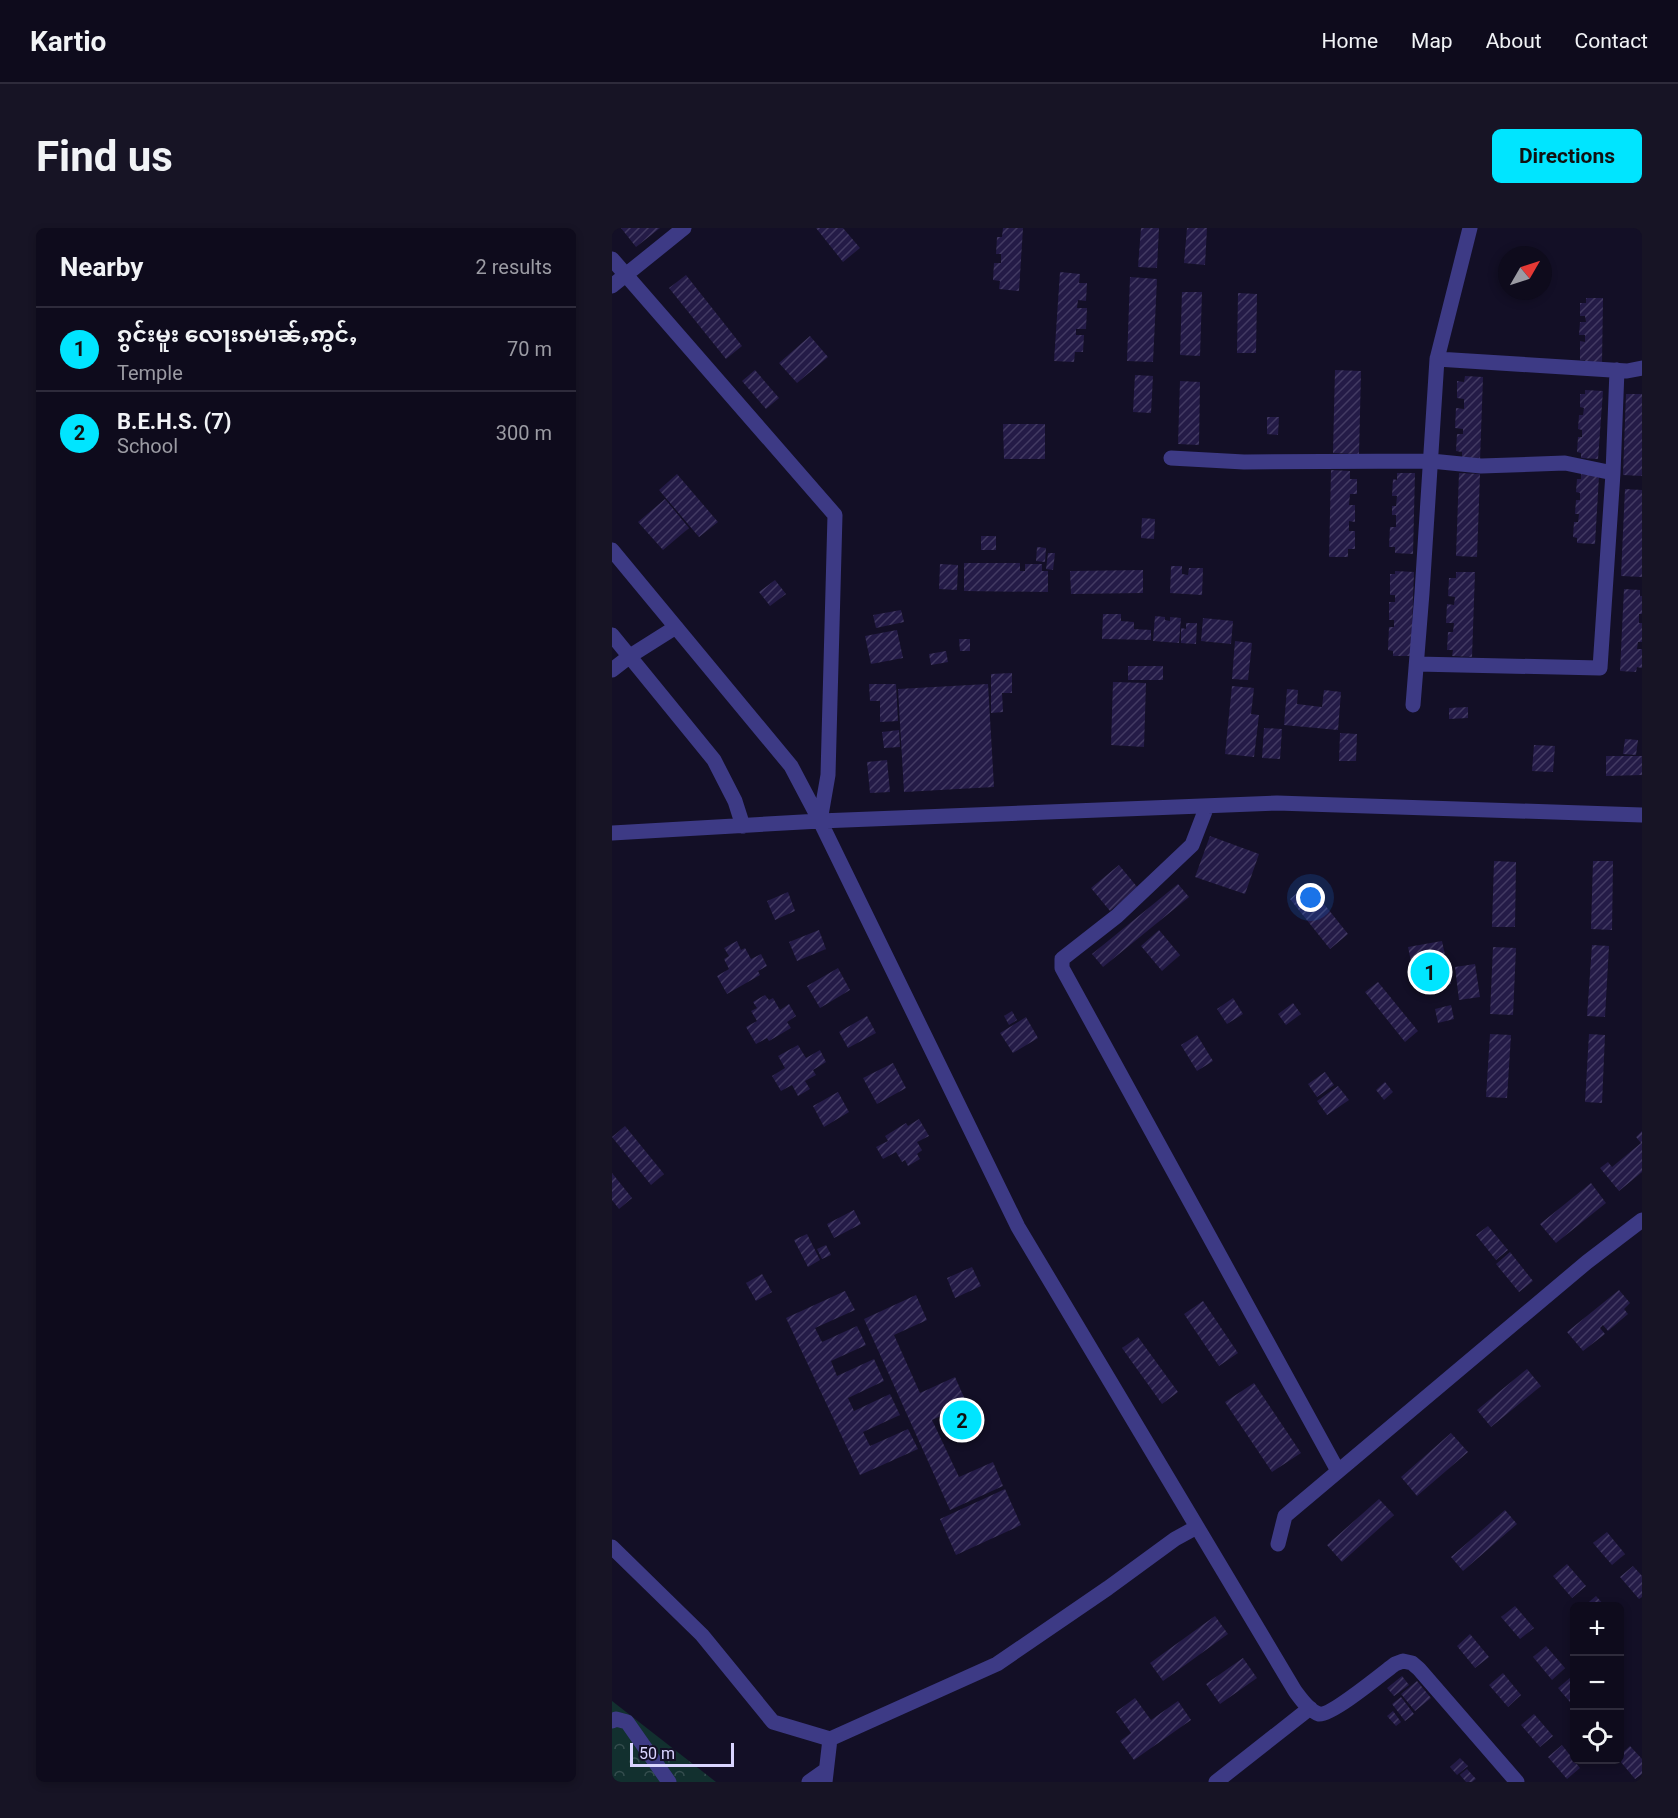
<!DOCTYPE html>
<meta charset="utf-8">
<style>
body{margin:0;font-family:Roboto,"Noto Sans Myanmar",sans-serif;background:#171425;color:#f1f3f6}
.controls{position:absolute;right:18px;bottom:18px;display:grid;overflow:hidden;border-radius:9px;box-shadow:0 3px 9px #0003}
.controls button{width:54px;height:54px;display:grid;place-items:center;padding:0;border:0;border-bottom:2px solid #2e2b3b;background:#0e0b1c;color:#f1f3f6;font:30px sans-serif}
.compass{position:absolute;left:886px;top:18px;width:54px;height:54px;border-radius:50%;background:#0e0b1c;box-shadow:0 3px 9px #0003;rotate:51deg}
.scale{position:absolute;left:18px;bottom:15px;width:104px;box-sizing:border-box;padding-left:6px;border:3px solid #d9d4ff;border-top:0;font-size:16px;line-height:21px;white-space:nowrap;color:#d9d4ff;-webkit-text-stroke:4px #130f26;paint-order:stroke}
.you{position:absolute;left:699px;top:670px;width:21px;height:21px;margin:-15px;border:4px solid #fff;border-radius:50%;background:#1a73e8;box-shadow:0 0 0 9px #1a73e833}
.badge{display:grid;place-items:center;width:39px;height:39px;border-radius:50%;background:#00e5ff;color:#111;font-size:20px;font-weight:700}
.pin{position:absolute;translate:-50% -50%;border:3px solid #fff;box-shadow:0 2px 6px #0006}
.list{margin:0;padding:0;list-style:none}
h2{display:flex;justify-content:space-between;align-items:center;height:78px;margin:0;padding:0 24px;font-size:26px}
h2 small{font-size:20px;font-weight:400;color:#9b9ba3}
.list li{display:grid;grid-template-columns:39px 1fr auto;gap:18px;align-items:center;box-sizing:border-box;height:84px;padding:0 24px;border-top:2px solid #2e2b3b}
.list b{display:block;font-size:22px;white-space:nowrap}
.list p{margin:0;font-size:20px;white-space:nowrap;color:#9b9ba3}
.list em{font-size:20px;font-style:normal;color:#9b9ba3}
.icon{flex:none;width:33px;height:33px;fill:none;stroke:currentColor;stroke-width:2;stroke-linecap:round;stroke-linejoin:round}
.map{position:relative;flex:none;width:1030px;height:1554px;overflow:hidden;border-radius:9px}
header{display:flex;align-items:center;gap:36px;box-sizing:border-box;height:84px;padding:0 30px;background:#0e0b1c;border-bottom:2px solid #2e2b3b}
header strong{font-size:28px}
nav{display:flex;gap:33px;margin-inline-start:auto;font-size:21px}
.intro{display:flex;align-items:center;justify-content:space-between;box-sizing:border-box;height:144px;padding:0 36px}
h1{margin:0;font-size:42px}
.button{padding:15px 27px;border-radius:9px;background:#00e5ff;color:#111;font-size:21px;font-weight:700}
main{display:flex;gap:36px;padding:0 36px}
aside{flex:1;background:#0e0b1c;border-radius:9px;box-shadow:0 3px 9px #0003}
.map>svg:first-child{display:block}
.forest{fill:url(#forest-crowns)}
.building{fill:url(#building-hatch)}
.lines{fill:none;stroke-linecap:round;stroke-linejoin:round}
.minor{stroke:#3d3a85;stroke-width:15}
</style>
<header>
<strong>Kartio</strong>
<nav><a>Home</a><a>Map</a><a>About</a><a>Contact</a></nav>
</header>
<div class="intro"><h1>Find us</h1><a class="button">Directions</a></div>
<main>
<aside>
<h2>Nearby<small>2 results</small></h2>
<ul class="list">
<li><span class="badge">1</span><div><b>ၵွင်းမူး လေႃးၵမၢၼ်ႇဢွင်ႇ</b><p>Temple</p></div><em>70 m</em></li>
<li><span class="badge">2</span><div><b>B.E.H.S. (7)</b><p>School</p></div><em>300 m</em></li>
</ul>
</aside>
<div class="map">
<svg width="1030" height="1554" viewBox="0 0 1030 1554">
<defs>
<pattern id="forest-crowns" width="20" height="18" patternUnits="userSpaceOnUse" patternTransform="scale(1.5)"><rect width="20" height="18" fill="#12302f"/><path d="M2 6a3 3 0 1 1 6 0M12 15a3 3 0 1 1 6 0" fill="none" stroke="#344d4e"/></pattern>
<pattern id="building-hatch" width="6" height="6" patternUnits="userSpaceOnUse" patternTransform="scale(1.5)"><rect width="6" height="6" fill="#241b47"/><path d="M-1 1l2-2M0 6l6-6M5 7l2-2" fill="none" stroke="#433b63"/></pattern>
</defs>
<rect width="100%" height="100%" fill="#130f26"/>
<path class="forest" d="M0 1473 104 1554H0Z"/>
<path class="building" d="M9 0H48L24 19Z
M204 0H231L248 20 231 34Z
M391 0H411L407 63 387 61 388 53 381 52 382 35H389V26H384L385 9H390Z
M529 0H547L545 40 526 39Z
M575 0H595L593 37 572 35Z
M448 44 468 46 467 55H475L474 73 466 72 465 80H475L474 101H464V107H472L471 124H463L462 134 442 133Z
M74 47 130 118 114 131 57 60Z
M518 49 545 51 541 134 515 133Z
M570 64H590L588 128 568 127Z
M626 65 645 66 644 125H625Z
M974 70H991L990 135H973V132H968V113L973 114V107H967L968 94H974L973 88H968V75H974Z
M198 108 216 129 185 155 167 135Z
M143 142 167 170 154 181 130 153Z
M723 142 749 143 747 226 721 225Z
M523 147 541 148 539 185 521 184Z
M853 148 871 149 868 232 850 231V224L844 223 845 206H851V201L843 200 844 180 852 181V171L845 170V153L852 154Z
M568 153 588 154 587 217 566 216Z
M973 162 991 163 986 231 969 230V225L965 224 966 209H970V202L966 201 967 187H971L972 180 968 179V166H973Z
M1014 166H1030V248L1011 247Z
M655 189H667L666 207 655 206Z
M391 196H433V231H392Z
M719 242 738 243V251H745V266H738L737 277H743V294L737 293V303H743V321H736V329H717Z
M785 245H803L801 326 783 325V319H777L778 299H784V287H780V278H784L785 268H780L781 251 785 252Z
M847 245 868 246 865 329 844 328Z
M65 246 106 294 87 309 47 262Z
M969 246 987 248 983 316 965 315V310L961 309 962 294H966L967 286H963L964 272H968V265L964 264 965 251H969Z
M1013 261 1030 262V349L1009 348Z
M53 271 77 300 51 322 26 294Z
M530 290 543 291 542 311 529 310Z
M369 308H384V322H369Z
M425 319 434 320 433 334 424 333Z
M436 325H443L441 342 434 341Z
M352 335H408V343H413V336H430V343H436V364L352 363Z
M328 336 346 337 345 362 327 361Z
M559 338H570V346L576 347 577 340H591L590 367 558 365Z
M531 342V365L459 366 458 343Z
M783 343 802 344 799 428H781V423L776 422 777 399H782V392H777V374H783V367H778V346H783Z
M844 344H863L860 429 840 428 841 422H835L836 404H841L842 395H834L835 376 842 377 843 369 836 368 837 350H844Z
M163 352 174 366 158 378 147 364Z
M1012 361 1028 362V368H1030V386H1027V395H1030V414H1026L1025 421H1030V440L1025 439 1024 444 1008 443Z
M289 382 292 394 264 400 261 387Z
M491 386H509V393L522 394V401L539 402V412L490 411Z
M543 388 553 389V392L558 393V389L569 390 567 415 541 413Z
M591 390 621 393 619 416 589 413Z
M574 395H585L584 416 569 415V400L574 401Z
M285 402 291 430 259 436 253 408Z
M347 411H358V423H348Z
M623 413 640 415 636 452 620 451Z
M334 423 336 434 319 437 317 426Z
M516 438H551V452H516Z
M400 445V465H390L391 484 379 485V446Z
M501 454 534 455 532 519 499 517Z
M257 456H284L286 493 268 494V473H258Z
M376 456 382 559 292 564 286 461Z
M620 458 642 460 639 486 647 487 642 529 613 526Z
M675 461 686 462 685 476 710 479 712 462 729 464 726 502 672 497Z
M856 479V490L837 491V480Z
M652 500 670 501 668 531 650 530Z
M287 502 288 519 272 520 270 504Z
M728 505 745 506 744 533H727Z
M1013 511 1026 512 1024 527 1011 526Z
M922 517 943 518 941 544 920 543Z
M994 528H1030V547L994 548Z
M275 532 278 564 258 565 255 534Z
M598 608 647 626 633 666 583 649Z
M882 633 904 634 903 699H880Z
M981 633H1001L1000 702 979 701Z
M507 637 526 660 498 683 479 660Z
M566 656 577 669 491 739 480 726Z
M696 656 736 706 718 721 678 671Z
M176 664 183 683 163 692 155 673Z
M207 702 214 721 185 733 177 714Z
M547 702 568 727 550 743 529 718Z
M125 713 129 722 133 720 139 731 149 726 155 738 146 743 148 747 115 766 105 748 117 741 112 731 117 728 112 720Z
M830 713 839 756 805 763 796 719Z
M980 717 997 718 993 789 975 788Z
M881 719 904 720 901 787 878 786Z
M863 736 868 769 847 772 843 739Z
M226 740 238 762 208 780 195 758Z
M766 754 806 803 793 814 753 764Z
M153 767 157 772 161 770 168 782 177 776 184 788 175 794 179 800 157 813 155 810 144 816 134 799 145 793 139 783 145 780 141 774Z
M621 770 631 786 615 796 605 781Z
M681 775 689 786 674 797 666 786Z
M839 777 842 791 826 795 823 781Z
M400 783 405 792 397 797 392 788Z
M255 788 264 805 236 820 227 804Z
M414 789 426 810 401 825 388 805Z
M878 806 899 807 895 870 874 869Z
M977 806 993 807 990 875 973 874Z
M585 807 601 833 585 843 569 817Z
M186 817 194 830 208 822 214 834 201 842 204 847 193 853 198 861 186 868 180 857 169 863 160 848 173 840 166 828Z
M281 835 294 860 265 876 251 850Z
M713 844 722 857 705 869 696 856Z
M773 854 781 864 772 872 764 862Z
M726 858 737 872 715 887 705 873Z
M226 864 237 884 212 899 201 878Z
M307 891 317 908 305 914 310 922 305 926 308 931 296 938 293 932 290 934 284 924 271 931 264 919 276 913 273 908 294 895 296 898Z
M13 898 52 946 39 957 0 909Z
M1030 903V944L1007 963 988 940 996 934 1000 939 1029 915 1024 909Z
M0 945 20 970 7 981 0 972Z
M979 955 994 975 944 1015 928 996Z
M242 982 249 996 222 1010 215 996Z
M876 998 896 1022 884 1032 864 1007Z
M195 1006 208 1032 196 1039 182 1012Z
M214 1017 219 1027 210 1031 205 1021Z
M898 1024 921 1053 907 1064 884 1036Z
M360 1039 369 1058 343 1070 335 1050Z
M150 1046 160 1064 144 1073 134 1055Z
M1007 1062 1018 1075 1012 1081 1016 1086 996 1103 991 1097 988 1100 993 1106 971 1123 955 1104Z
M233 1063 243 1082 203 1100 210 1114 245 1098 254 1117 219 1133 225 1148 262 1131 272 1153 236 1170 242 1183 278 1166 288 1187 251 1204 258 1218 296 1201 306 1221 248 1247 174 1090Z
M304 1067 315 1092 282 1107 308 1165 343 1149 355 1176 320 1192 347 1249 381 1234 391 1258 338 1282 252 1091Z
M591 1073 626 1125 607 1138 572 1086Z
M526 1109 566 1164 550 1176 510 1120Z
M915 1141 929 1158 879 1199 865 1182Z
M642 1155 689 1225 660 1244 613 1174Z
M839 1205 856 1224 805 1268 789 1249Z
M393 1261 409 1297 344 1327 328 1291Z
M767 1271 782 1287 730 1334 715 1317Z
M893 1282 905 1296 851 1343 839 1329Z
M995 1304 1013 1326 1000 1337 981 1315Z
M955 1336 974 1358 960 1370 941 1348Z
M1021 1338 1030 1348V1369L1027 1371 1008 1349Z
M984 1368 993 1378H972Z
M903 1378 922 1400 908 1411 889 1389Z
M603 1388 616 1406 551 1453 538 1435Z
M858 1406 877 1429 863 1440 845 1418Z
M934 1418 953 1440 940 1452 921 1429Z
M631 1430 645 1450 608 1476 594 1456Z
M891 1445 909 1467 896 1479 877 1457Z
M790 1448 797 1457 782 1468 775 1460Z
M959 1449 963 1453V1480L946 1460Z
M805 1453 819 1470 803 1483 789 1466Z
M789 1469 802 1486 793 1493 780 1476Z
M523 1470 539 1492 566 1473 579 1492 522 1532 508 1513 519 1505 504 1484Z
M781 1483 789 1494 784 1498 775 1488Z
M922 1486 941 1508 928 1519 909 1497Z
M950 1517 968 1540 955 1551 936 1529Z
M1018 1518 1030 1531V1546L1023 1551 1008 1533V1527Z
M848 1530 856 1538 845 1547 838 1539Z
M855 1541 864 1551 860 1554H854L848 1547Z"/>
<g class="lines">
<path class="minor" d="M858 0 825 131 1015 143 1030 140
M0 31 223 287 216 547 208 593
M0 58 72 0
M559 230 632 234 819 233 869 238 953 235 1001 245
M0 322 179 538 208 593 406 999 683 1463C689 1471 697 1483 707 1486 719 1488 771 1445 783 1436L791 1433 800 1435 807 1441 905 1554
M0 407 102 532 123 573 131 598
M805 436 988 440 1001 245 1005 142
M0 442 18 428 64 399
M801 477 810 365 825 131
M595 578 580 617 505 688 450 731V740L726 1243
M0 605 208 593 665 575 1030 587
M666 1316 673 1288 975 1034 1030 992
M0 1319 90 1407 161 1494 218 1511
M0 1493 4 1491 15 1494 57 1554
M197 1554 214 1542
M213 1554 218 1511 385 1436 496 1360 563 1311 585 1299
M604 1554 698 1480"/>
</g>
</svg>
<div class="controls">
<button>+</button>
<button>−</button>
<button><svg class="icon" aria-label="locate" viewBox="0 0 24 24"><circle cx="12" cy="12" r="6"/><path d="M12 2v4M12 18v4M2 12h4M18 12h4"/></svg></button>
</div>
<svg class="compass" viewBox="-18 -18 36 36"><path d="M0-13l5 13h-10z" fill="#e53935"/><path d="M0 13l5-13h-10z" fill="#9b9ba3"/></svg>
<div class="scale">50 m</div>
<div class="you"></div>
<div class="pin badge" style="left:818px;top:744px">1</div>
<div class="pin badge" style="left:350px;top:1192px">2</div>
</div>
</main>
